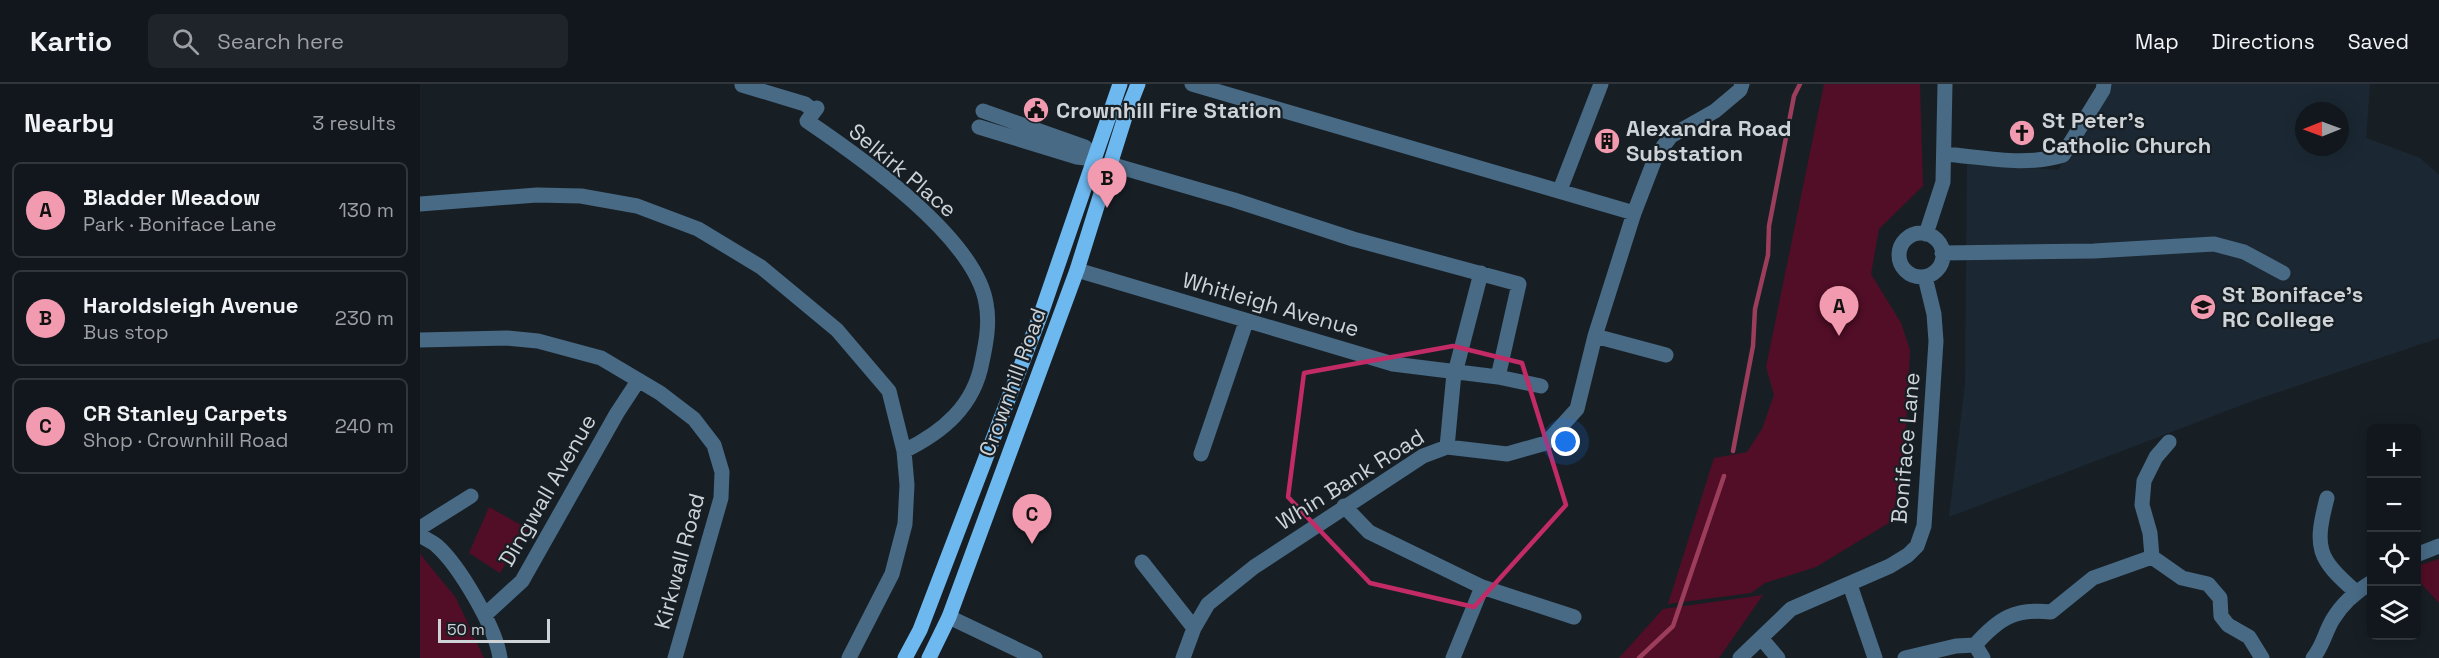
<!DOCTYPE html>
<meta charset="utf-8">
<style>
body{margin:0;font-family:"Space Grotesk",sans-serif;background:#1e2429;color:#f1f3f6}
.controls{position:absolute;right:18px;bottom:18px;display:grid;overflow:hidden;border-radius:9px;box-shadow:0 3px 15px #0003}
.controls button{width:54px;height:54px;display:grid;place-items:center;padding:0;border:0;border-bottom:2px solid #30363b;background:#11171c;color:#f1f3f6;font:30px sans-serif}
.compass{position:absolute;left:1875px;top:18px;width:54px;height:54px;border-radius:50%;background:#11171c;box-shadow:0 3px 15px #0003;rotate:269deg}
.scale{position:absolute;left:18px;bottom:15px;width:112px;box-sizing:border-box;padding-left:6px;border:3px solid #cdd3d7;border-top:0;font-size:16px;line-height:21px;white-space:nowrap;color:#cdd3d7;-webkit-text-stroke:4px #171f25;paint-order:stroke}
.you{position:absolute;left:1146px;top:358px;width:21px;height:21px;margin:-15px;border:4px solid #fff;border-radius:50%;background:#1a73e8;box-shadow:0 0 0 9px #1a73e833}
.badge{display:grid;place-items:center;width:39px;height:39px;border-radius:50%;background:#f29aaf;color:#111;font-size:20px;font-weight:700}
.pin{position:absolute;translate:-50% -50px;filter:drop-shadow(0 2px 3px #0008)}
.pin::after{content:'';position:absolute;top:32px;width:21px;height:18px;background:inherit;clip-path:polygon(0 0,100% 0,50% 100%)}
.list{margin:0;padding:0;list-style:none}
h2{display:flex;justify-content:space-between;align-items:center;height:78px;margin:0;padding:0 24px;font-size:26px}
h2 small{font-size:20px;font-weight:400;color:#9c9fa3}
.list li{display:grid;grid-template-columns:39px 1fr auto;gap:18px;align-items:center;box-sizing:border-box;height:96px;margin:0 12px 12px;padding:0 12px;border:2px solid #30363b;border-radius:9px}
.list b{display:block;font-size:22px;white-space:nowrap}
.list p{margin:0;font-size:20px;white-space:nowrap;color:#9c9fa3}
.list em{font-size:20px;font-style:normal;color:#9c9fa3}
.icon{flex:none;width:33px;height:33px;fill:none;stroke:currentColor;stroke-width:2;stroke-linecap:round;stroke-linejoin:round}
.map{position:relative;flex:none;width:2019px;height:574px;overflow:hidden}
header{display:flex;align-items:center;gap:36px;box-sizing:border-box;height:84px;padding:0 30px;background:#11171c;border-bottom:2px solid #30363b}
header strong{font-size:28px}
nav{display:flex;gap:33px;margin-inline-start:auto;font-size:21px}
.search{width:420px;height:54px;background:#1e2429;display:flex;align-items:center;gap:15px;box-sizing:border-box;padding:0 21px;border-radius:9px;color:#9c9fa3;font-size:22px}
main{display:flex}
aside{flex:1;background:#11171c}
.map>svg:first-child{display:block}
.built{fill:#1b2833;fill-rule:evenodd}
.green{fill:#510e26}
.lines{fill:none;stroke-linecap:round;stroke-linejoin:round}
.stream{stroke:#9c3e5b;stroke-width:4.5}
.minor{stroke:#486a85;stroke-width:15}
.major{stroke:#6eb8f0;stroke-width:15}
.marked{fill:none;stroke:#c32b67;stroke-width:4.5;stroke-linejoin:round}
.labels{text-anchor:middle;stroke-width:4.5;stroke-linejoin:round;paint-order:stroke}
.poi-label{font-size:22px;font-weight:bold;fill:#cdd3d7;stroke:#171f25;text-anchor:start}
.street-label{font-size:22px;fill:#cdd3d7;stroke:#171f25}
</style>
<header>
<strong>Kartio</strong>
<div class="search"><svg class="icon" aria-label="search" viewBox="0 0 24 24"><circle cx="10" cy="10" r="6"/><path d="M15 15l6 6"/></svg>Search here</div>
<nav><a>Map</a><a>Directions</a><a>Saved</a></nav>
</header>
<main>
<aside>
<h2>Nearby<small>3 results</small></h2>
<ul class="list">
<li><span class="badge">A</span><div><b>Bladder Meadow</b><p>Park · Boniface Lane</p></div><em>130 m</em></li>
<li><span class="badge">B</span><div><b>Haroldsleigh Avenue</b><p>Bus stop</p></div><em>230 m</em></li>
<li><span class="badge">C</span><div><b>CR Stanley Carpets</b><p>Shop · Crownhill Road</p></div><em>240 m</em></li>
</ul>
</aside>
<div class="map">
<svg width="2019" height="574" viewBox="0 0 2019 574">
<rect width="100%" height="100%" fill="#171f25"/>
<path class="built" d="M1691 0H1950L1946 54 2000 74 2019 91V254L1835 316 1529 433 1545 301 1547 79 1638 86ZM1884 27H1920V63H1884Z"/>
<path class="green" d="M1404 0H1500L1503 102 1459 145 1451 190 1481 239 1490 266 1485 365 1472 437 1396 483 1345 499 1331 509 1248 520 1294 374 1327 368 1342 345 1354 311 1346 283Z
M69 423 108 445 80 489 49 469Z
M0 470 36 514 64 574H0Z
M2019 475V519L1996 494 1997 482Z
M1343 511 1299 574H1199L1243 525Z"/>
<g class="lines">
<path class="stream" d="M1313 367 1333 262 1335 225 1348 171 1349 142 1374 12 1380 0
M1219 574 1253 542 1304 392"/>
<path class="minor" d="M772 0 1214 129
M322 1 385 20 394 27
M397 24 387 37C440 73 555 153 566 219 570 239 566 259 562 278 554 322 523 348 484 367
M563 27 665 63 673 75
M559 43 657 73 673 75
M1524 70C1563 73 1605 83 1643 71L1683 6 1684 0
M690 80 814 116 933 155 1099 200 1078 293
M1140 106 1181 0
M0 120 117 111 161 112 217 122 278 145 341 183 417 246 469 307 484 367 487 401 485 440 472 490 429 574
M1479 171a22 22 0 1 1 44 0a22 22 0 1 1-44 0Z
M1506 150 1523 98 1525 0
M1522 169 1674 167 1794 160 1824 168 1863 189
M657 186 973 280 1078 293 1121 302
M1175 252 1246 271
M0 256 87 254 118 257 181 274 240 309 274 335 294 361 302 388 301 414 255 574
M1035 289 1061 189
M1027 363 1034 289
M781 370 826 238
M1907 414C1894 464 1897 474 1936 508
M924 422 949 448 1062 503 1154 533
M0 444 51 412
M0 451C5 455 11 457 16 461 39 481 76 544 80 574
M1996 471 2019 462
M1732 473 1762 494 1788 500 1800 514 1801 532 1808 541 1829 553 1842 574
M1732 473 1730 449 1722 421 1724 397 1736 373 1749 358
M722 478 774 544
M1430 501 1455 574
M66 530 102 497 197 329 218 297
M529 533 615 574
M1341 554 1358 574
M1555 561 1563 574
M763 574 774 544 788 520 834 483 1003 372 1027 363 1087 370 1126 359 1157 325 1175 252 1214 129 1236 72 1251 52 1295 27 1320 6 1322 0
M1033 574 1062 503
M1320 574 1371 525 1470 482 1488 471 1497 462 1504 442 1516 257 1514 230 1505 193
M1485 574 1536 562 1555 561C1579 534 1595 524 1631 528L1673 494 1732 473
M1893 574C1903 562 1905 548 1913 535 1922 520 1937 507 1952 498"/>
<path class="major" d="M485 574 500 546 622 227 700 0
M509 574 529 533 657 186 705 33 718 0"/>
</g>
<path class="marked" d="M1033 262 1102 279 1146 421 1054 523 950 499 868 413 884 289Z"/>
<defs>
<g id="civic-disc" transform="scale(1.35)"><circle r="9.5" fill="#f29aaf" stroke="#171f25"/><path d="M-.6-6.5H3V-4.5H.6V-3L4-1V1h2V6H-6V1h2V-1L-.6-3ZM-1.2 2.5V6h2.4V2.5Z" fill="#111"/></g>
<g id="church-disc" transform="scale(1.35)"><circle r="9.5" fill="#f29aaf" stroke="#171f25"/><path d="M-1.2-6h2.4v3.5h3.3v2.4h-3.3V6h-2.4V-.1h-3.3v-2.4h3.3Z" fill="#111"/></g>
<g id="building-disc" transform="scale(1.35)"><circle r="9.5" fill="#f29aaf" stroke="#171f25"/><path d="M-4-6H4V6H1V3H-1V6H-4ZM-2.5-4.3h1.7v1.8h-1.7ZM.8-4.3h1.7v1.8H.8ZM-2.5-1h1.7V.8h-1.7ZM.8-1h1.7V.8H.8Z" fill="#111"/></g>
<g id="school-disc" transform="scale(1.35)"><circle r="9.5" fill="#f29aaf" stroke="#171f25"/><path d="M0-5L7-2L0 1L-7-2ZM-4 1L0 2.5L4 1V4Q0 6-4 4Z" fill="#111"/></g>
</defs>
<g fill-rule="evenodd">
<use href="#civic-disc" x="616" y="26"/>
<use href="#church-disc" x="1602" y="49"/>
<use href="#building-disc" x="1187" y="57"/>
<use href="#school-disc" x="1783" y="223"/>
</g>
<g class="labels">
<g class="poi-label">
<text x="636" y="34">Crownhill Fire Station</text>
<text x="1622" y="44">St Peter's<tspan x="1622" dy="25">Catholic Church</tspan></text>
<text x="1206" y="52">Alexandra Road<tspan x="1206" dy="25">Substation</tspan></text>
<text x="1802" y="218">St Boniface's<tspan x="1802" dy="25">RC College</tspan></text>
</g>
<g class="street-label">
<text transform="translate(483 86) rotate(40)" y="8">Selkirk Place</text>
<text transform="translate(851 220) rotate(16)" y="8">Whitleigh Avenue</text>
<text transform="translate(592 298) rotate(-70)" y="8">Crownhill Road</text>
<text transform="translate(1485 364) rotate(-85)" y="8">Boniface Lane</text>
<text transform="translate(930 395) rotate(-32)" y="8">Whin Bank Road</text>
<text transform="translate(127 406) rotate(-60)" y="8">Dingwall Avenue</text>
<text transform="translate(259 477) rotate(-75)" y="8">Kirkwall Road</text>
</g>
</g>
</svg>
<div class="controls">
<button>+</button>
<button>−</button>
<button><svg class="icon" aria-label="locate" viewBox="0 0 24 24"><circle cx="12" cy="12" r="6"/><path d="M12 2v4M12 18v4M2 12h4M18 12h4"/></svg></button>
<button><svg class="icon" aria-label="layers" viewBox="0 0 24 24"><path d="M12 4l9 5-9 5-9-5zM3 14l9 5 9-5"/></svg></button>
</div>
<svg class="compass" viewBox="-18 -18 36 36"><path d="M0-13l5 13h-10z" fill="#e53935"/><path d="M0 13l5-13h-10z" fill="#9c9fa3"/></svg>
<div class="scale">50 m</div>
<div class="you"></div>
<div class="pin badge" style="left:1419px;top:252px">A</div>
<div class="pin badge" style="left:687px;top:124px">B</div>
<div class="pin badge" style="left:612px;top:460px">C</div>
</div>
</main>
